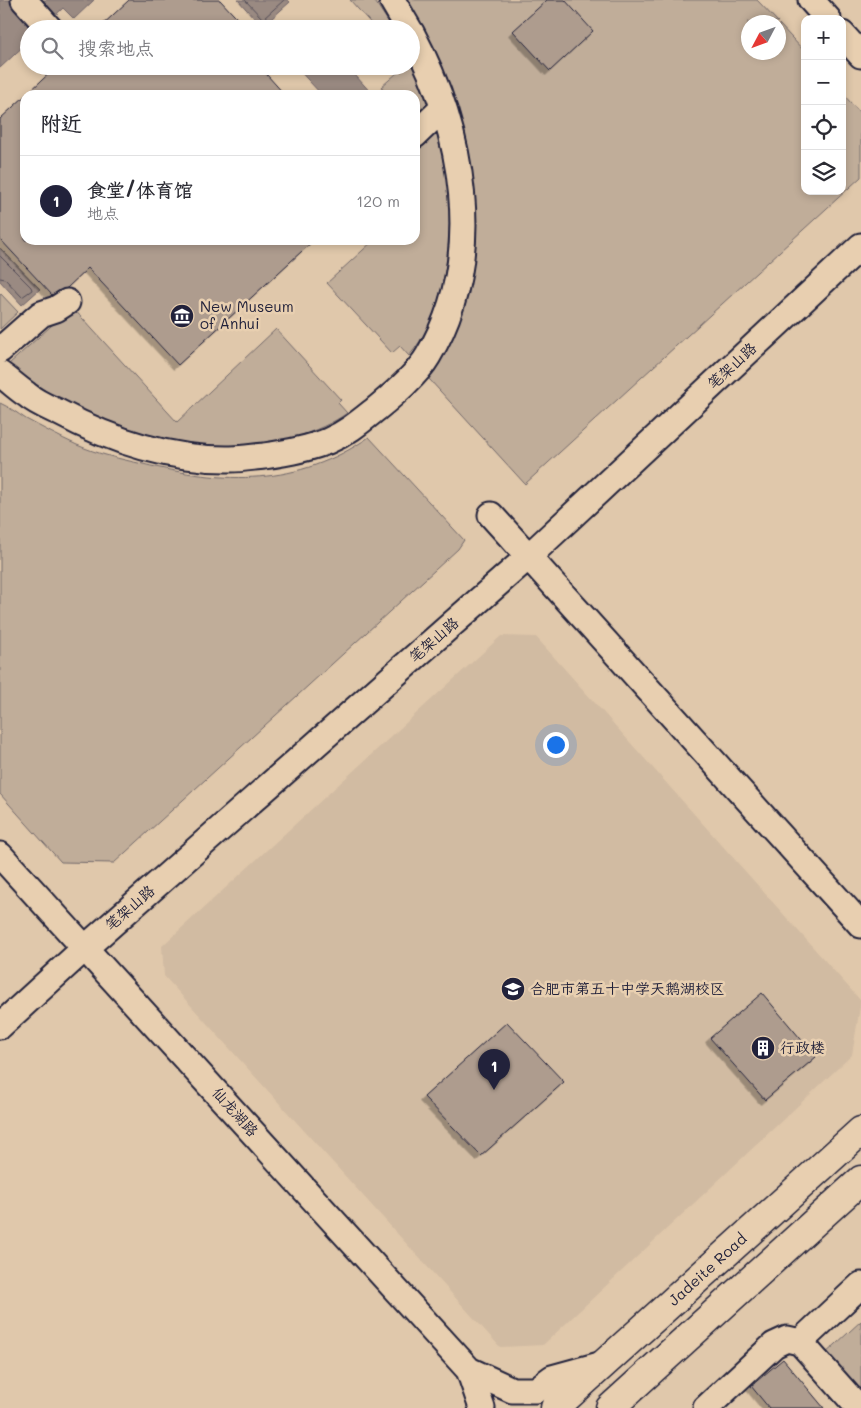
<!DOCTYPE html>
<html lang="zh">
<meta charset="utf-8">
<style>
body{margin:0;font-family:Mali,"LXGW WenKai TC",sans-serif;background:#f7f7f7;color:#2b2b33}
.controls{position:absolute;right:15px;top:15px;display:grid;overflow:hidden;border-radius:10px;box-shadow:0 2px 8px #0003}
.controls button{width:45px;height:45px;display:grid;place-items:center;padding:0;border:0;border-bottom:1px solid #e1e1e2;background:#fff;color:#2b2b33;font:25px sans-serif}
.compass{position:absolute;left:741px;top:15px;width:45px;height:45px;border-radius:50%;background:#fff;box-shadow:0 2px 8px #0003;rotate:229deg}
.you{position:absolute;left:555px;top:744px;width:18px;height:18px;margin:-12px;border:4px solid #fff;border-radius:50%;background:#1a73e8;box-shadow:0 0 0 8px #1a73e833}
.badge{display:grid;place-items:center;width:32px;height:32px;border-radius:50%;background:#22223b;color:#fff;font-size:16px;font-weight:700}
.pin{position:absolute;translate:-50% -41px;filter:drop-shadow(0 1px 2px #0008)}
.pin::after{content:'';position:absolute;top:26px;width:18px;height:15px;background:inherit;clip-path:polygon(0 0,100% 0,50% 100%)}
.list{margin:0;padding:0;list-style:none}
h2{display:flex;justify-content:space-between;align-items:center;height:65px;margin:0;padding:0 20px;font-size:21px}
h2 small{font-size:16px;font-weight:400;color:#7c7c81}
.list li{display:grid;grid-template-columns:32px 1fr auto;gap:15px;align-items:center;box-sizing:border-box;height:90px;padding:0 20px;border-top:1px solid #e1e1e2}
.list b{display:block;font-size:19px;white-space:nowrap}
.list p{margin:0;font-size:16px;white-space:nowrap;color:#7c7c81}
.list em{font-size:16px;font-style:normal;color:#7c7c81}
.icon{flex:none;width:28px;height:28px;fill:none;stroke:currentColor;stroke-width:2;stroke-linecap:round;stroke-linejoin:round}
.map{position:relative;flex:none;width:861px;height:1408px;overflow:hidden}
.search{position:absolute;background:#fff;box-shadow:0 2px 8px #0003;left:20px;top:20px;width:400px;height:55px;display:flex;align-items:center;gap:12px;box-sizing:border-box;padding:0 18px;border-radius:28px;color:#7c7c81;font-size:19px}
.panel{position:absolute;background:#fff;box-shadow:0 2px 8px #0003;left:20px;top:90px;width:400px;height:155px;border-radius:15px}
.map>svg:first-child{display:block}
.built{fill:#d1bba2}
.green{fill:#c0ad99;stroke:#71686a}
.water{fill:#9a8a82;stroke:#6a6066}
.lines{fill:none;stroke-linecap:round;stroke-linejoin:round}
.shore{stroke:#524c57;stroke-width:1}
.building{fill:#ae9c8e;stroke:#22223b;filter:url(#shadow)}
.minor-casing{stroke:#22223b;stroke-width:29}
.major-casing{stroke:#22223b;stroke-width:31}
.minor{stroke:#e8cfb0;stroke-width:25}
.major{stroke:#e8cfb0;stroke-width:28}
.labels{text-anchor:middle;stroke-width:5;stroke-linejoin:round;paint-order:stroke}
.poi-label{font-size:15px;fill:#22223b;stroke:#e8cfb0;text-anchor:start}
.street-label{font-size:15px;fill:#22223b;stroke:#e8cfb0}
</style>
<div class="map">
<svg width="861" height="1408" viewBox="0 0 861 1408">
<defs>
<filter id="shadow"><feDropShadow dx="-4.5" dy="4.5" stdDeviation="0" flood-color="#0004"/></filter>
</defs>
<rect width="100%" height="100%" fill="#e0c8ab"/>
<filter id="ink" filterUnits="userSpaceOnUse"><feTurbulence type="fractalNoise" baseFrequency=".02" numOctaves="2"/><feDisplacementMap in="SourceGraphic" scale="10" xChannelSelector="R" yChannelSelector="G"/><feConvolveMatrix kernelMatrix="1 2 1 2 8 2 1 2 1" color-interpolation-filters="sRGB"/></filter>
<g filter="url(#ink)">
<path class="built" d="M501 636 536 637 861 1001 852 1055 543 1345 500 1347 164 976 162 946Z"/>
<path class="green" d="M350 0H374L393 29H376Z
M391 0H757L778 22H748V52H778L779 24 805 52V191H842V93L861 114V177L525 484 419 368 450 308 459 165Z
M411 60 430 105 415 118V95H387L381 87 405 66H411Z
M437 132C442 153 446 174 449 196 450 205 449 214 449 223 448 270 440 319 409 356L400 346 392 353 327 283 374 240H415V202L417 200 415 197V152Z
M0 293 18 312 0 329Z
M72 307 177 422 276 329 341 400 338 403 347 413C321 432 269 448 236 448 185 449 125 433 79 411 54 398 31 381 9 364Z
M0 403C9 407 17 413 26 419 43 428 59 437 77 445 98 454 120 459 143 464 224 484 298 487 369 437L464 540 458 549 114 863 61 862 0 794Z
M861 1321V1387L857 1391 824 1355Z"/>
<path class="water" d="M0 0H94L74 19 63 8 41 29H29V41L0 68Z
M238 0H288L290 2 262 27Z
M295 66H347L373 95H322Z
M0 248 40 289 22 305 0 281Z"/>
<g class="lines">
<path class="shore" d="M245 0 263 19 284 0
M0 256 31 287 32 290 22 297 5 279 0 278"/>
</g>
<path class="building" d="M129 0H220L247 29H98Z
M547 0H565L593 31 550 71 513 31Z
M57 66H259L285 95H26Z
M25 96V240H314L178 365 88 268 67 288 52 295 0 239V119Z
M762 993 816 1057 765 1100 710 1038Z
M507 1022 564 1082 481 1156 424 1097Z
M783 1359 824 1408H769L751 1386Z"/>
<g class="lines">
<g class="minor-casing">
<path id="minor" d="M24 0 50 29
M392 0 409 29
M811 0 828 19
M842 34 861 55
M415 135 443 108
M0 350 41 314 56 309 67 302
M0 374C9 380 17 388 26 394 35 402 47 407 58 412 112 441 170 460 231 459 242 459 253 457 264 456 286 453 308 449 328 441 347 433 361 421 376 409 393 395 417 375 428 356 488 256 463 130 411 32
M491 515 861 925
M0 855 469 1370
M0 1026 85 948 528 557 861 246
M800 1342 861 1285
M482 1408 469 1370 512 1390H536L552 1378 603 1364
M706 1408 774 1345 787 1339 800 1342 859 1408"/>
</g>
<g class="major-casing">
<g id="major">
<path id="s1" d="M555 1408 861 1131"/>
<path d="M610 1408 861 1180"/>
</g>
</g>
<use href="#minor" class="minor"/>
<use href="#major" class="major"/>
</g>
</g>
<defs>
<g id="museum-disc" transform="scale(1.25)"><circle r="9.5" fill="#22223b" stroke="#e8cfb0"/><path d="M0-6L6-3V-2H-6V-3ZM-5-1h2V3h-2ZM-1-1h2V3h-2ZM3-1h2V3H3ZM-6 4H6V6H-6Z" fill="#fff"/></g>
<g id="school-disc" transform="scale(1.25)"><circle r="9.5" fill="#22223b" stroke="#e8cfb0"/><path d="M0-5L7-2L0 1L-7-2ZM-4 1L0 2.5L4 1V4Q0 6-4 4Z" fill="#fff"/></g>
<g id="building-disc" transform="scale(1.25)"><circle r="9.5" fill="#22223b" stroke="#e8cfb0"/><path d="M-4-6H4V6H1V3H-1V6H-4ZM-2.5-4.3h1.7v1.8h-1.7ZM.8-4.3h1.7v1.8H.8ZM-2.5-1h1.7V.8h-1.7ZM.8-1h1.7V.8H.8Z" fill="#fff"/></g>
</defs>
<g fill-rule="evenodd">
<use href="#museum-disc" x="182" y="316"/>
<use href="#school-disc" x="513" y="989"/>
<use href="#building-disc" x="763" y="1048"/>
</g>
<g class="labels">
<g class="poi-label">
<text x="200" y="312">New Museum<tspan x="200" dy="17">of Anhui</tspan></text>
<text x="530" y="994">合肥市第五十中学天鹅湖校区</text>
<text x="780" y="1053">行政楼</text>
</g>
<g class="street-label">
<text transform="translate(732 366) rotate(-43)" y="5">笔架山路</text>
<text transform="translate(434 640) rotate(-41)" y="5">笔架山路</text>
<text transform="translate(130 908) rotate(-41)" y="5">笔架山路</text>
<text transform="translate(235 1112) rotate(48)" y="5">仙龙湖路</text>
<text dy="5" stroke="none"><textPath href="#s1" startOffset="206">Jadeite Road</textPath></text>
</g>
</g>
</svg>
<div class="controls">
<button>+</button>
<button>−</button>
<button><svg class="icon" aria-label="locate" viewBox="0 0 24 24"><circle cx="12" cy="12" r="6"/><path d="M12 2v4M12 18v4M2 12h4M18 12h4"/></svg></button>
<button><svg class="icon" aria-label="layers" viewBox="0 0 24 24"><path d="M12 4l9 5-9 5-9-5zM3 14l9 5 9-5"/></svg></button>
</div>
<svg class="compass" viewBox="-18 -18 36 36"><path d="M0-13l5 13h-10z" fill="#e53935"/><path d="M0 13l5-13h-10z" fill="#7c7c81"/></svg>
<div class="you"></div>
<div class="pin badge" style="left:494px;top:1090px">1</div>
<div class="search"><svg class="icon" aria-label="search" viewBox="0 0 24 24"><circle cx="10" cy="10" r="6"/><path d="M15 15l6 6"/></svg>搜索地点</div>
<section class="panel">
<h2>附近<small></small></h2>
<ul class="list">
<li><span class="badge">1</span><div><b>食堂/体育馆</b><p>地点</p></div><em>120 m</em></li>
</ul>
</section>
</div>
